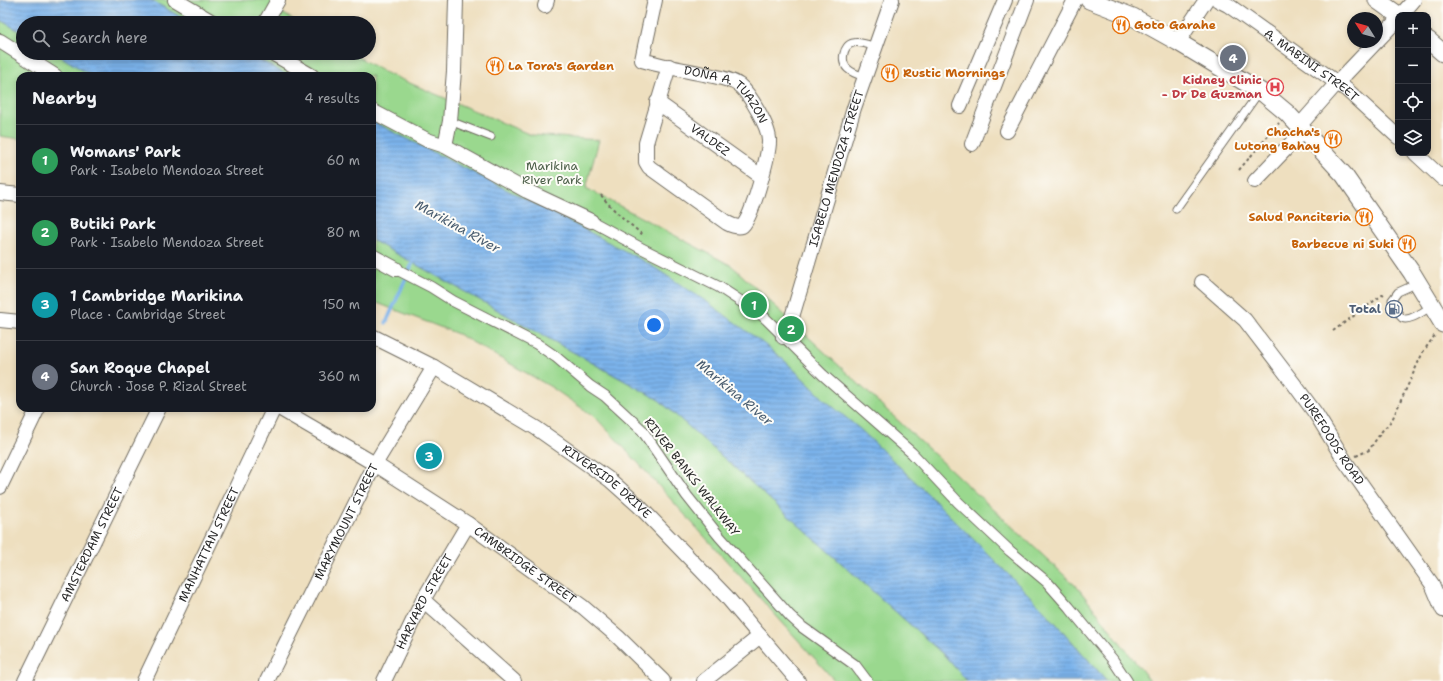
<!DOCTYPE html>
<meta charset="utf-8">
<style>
body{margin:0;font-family:"Shantell Sans",sans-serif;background:#20242c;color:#f1f3f6}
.controls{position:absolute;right:12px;top:12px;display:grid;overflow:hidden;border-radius:8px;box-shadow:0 2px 6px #0003}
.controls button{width:36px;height:36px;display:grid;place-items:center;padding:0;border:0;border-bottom:1px solid #363941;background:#171b24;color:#f1f3f6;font:20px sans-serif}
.compass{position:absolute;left:1347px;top:12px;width:36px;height:36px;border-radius:50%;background:#171b24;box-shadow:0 2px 6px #0003;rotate:307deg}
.you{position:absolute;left:654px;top:325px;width:14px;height:14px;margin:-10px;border:3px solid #fff;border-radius:50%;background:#1a73e8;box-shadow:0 0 0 6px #1a73e833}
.badge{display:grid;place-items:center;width:26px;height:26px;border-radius:50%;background:#1f6fb2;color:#fff;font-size:13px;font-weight:700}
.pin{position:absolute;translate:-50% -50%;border:2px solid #fff;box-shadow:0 1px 4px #0006}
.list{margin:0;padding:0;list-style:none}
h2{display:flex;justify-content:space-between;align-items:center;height:52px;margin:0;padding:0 16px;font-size:17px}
h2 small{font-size:13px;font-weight:400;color:#9ea1a6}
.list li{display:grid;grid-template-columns:26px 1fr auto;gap:12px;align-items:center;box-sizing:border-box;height:72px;padding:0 16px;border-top:1px solid #363941}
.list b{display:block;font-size:15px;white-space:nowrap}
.list p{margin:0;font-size:13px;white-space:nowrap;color:#9ea1a6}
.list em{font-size:13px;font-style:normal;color:#9ea1a6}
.icon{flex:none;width:22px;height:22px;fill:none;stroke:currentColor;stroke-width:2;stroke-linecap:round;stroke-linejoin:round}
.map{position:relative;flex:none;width:1443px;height:681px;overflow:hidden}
.search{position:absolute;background:#171b24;box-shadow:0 2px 6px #0003;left:16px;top:16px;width:360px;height:44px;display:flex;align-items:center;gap:10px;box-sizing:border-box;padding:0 14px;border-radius:22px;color:#9ea1a6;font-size:15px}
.panel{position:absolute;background:#171b24;box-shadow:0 2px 6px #0003;left:16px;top:72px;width:360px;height:340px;border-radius:12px}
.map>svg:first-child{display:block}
.green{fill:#9ad88e;stroke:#62825c}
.water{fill:url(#water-rules);stroke:#536f8b}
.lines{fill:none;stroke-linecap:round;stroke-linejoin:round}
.stream{stroke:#7bb3eb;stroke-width:3.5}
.service-casing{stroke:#6f6a5f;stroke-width:9}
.pedestrian-casing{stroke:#6f6a5f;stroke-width:12}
.minor-casing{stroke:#6f6a5f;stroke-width:16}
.tertiary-casing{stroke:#6f6a5f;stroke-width:19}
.path{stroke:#6f6a5f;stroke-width:2;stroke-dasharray:3 3;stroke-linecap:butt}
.service{stroke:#fff;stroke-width:7}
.pedestrian{stroke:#fff;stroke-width:10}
.minor{stroke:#fff;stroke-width:14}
.tertiary{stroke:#fff;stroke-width:17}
.labels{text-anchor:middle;stroke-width:4;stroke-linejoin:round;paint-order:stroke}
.food-label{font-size:12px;font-weight:bold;fill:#c56008;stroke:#fdfcf7;text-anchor:start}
.street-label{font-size:12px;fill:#2b2b2b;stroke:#fdfcf7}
.health-label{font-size:12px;font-weight:bold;fill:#be3a42;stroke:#fdfcf7;text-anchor:end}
.park-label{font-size:12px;fill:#4c5f49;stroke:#fdfcf7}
.service-label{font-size:12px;font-weight:bold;fill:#4e5e75;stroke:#fdfcf7;text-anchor:end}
.water-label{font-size:13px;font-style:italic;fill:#475b6e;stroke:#fdfcf7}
</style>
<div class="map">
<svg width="1443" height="681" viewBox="0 0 1443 681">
<defs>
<pattern id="water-rules" width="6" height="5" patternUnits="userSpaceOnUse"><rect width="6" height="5" fill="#7bb3eb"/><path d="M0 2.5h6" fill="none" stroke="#6592bf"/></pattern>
</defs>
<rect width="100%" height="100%" fill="#fdfcf7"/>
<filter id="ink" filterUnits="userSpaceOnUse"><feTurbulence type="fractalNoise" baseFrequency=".025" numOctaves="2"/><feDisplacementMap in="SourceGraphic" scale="8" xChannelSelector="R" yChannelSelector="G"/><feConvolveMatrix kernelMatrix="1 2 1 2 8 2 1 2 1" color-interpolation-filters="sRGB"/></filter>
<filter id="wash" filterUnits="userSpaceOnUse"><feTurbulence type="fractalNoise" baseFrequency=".012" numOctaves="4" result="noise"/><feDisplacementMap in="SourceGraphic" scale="16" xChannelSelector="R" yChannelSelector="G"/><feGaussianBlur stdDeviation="0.9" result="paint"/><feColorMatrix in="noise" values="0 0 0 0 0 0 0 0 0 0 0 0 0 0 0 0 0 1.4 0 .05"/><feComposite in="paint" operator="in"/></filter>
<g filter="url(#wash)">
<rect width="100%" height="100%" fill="#eedfbf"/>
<path class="green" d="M151 0H276L272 7 299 23H191Z
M0 20 23 33V53H55L92 76H20V139L0 136Z
M247 53H351L384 72 531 135 599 140 586 188 732 266 1078 588 1150 681H1107L1042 608 928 494 826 401 785 361 501 187 372 121V76H289Z
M372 240 659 400 944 655 967 681H835L630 454 595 417 551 387 458 334 372 301Z"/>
<path class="water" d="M0 0H151L191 23H23V33L0 20Z
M55 53H247L289 76H92Z
M372 121 576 225 649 264 710 304 764 344 785 361 826 401 861 430 928 494 1042 608 1107 681H967L944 655 659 400 372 240Z"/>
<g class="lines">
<path class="stream" d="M386 323 414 260"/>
</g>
</g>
<g filter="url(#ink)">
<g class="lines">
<g class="service-casing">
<path id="service" d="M865 77C859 75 852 73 848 69 840 62 843 45 853 43 860 41 869 45 875 47
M450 121 491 137
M1176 209 1260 91
M1418 283 1398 292 1392 300C1394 305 1397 312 1401 317 1407 324 1425 310 1432 306"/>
</g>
<g class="pedestrian-casing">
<path id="pedestrian" d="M591 221 641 248 719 287 763 316 823 375 912 453 958 502 1010 551 1047 582 1069 607 1113 660 1127 681
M396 269 431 287 453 301 537 344 556 357 590 386 605 396 642 430 687 496 719 536 790 616 802 627 855 665 867 681"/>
</g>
<g class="minor-casing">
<g id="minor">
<path d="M175 0 214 23"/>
<path id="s1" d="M655 0 642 60C662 66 683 70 704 74 716 77 729 78 739 85 750 94 769 127 769 140 770 152 751 222 742 226 737 228 731 225 727 223L649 167 646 162V143L669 66"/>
<path id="s2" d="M1218 0 1228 5 1347 90 1398 137"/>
<path d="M545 6 547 0"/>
<path d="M1401 15 1414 0"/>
<path d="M265 23 278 0"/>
<path d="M0 41 55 76"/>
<path d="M1377 41 1398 19"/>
<path d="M1178 42 1206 0"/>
<path d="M272 53 312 76"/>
<path id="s3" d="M657 102 762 177"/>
<path d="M960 106 1005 0"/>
<path d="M372 111 427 140 445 146 527 191 591 221"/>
<path d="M1300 125 1337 83 1376 42"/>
<path d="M1007 131 1075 0"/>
<path d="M972 144 1027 0"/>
<path d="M445 146 450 121 454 71 456 0"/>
<path d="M1415 153 1443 179"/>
<path d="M1255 181 1304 130"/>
<path d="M0 193 20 195"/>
<path d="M372 256 396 269"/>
<path id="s4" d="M1202 282 1245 320 1294 384 1316 414 1345 461 1432 584 1443 610"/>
<path d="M0 320 20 322"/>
<path id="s5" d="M372 336 434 367 536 428 610 480 638 505 726 596 798 681"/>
<path id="s6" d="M783 337 792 317 854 108 892 0"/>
<path id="s7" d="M279 408 375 464 468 524 583 607 618 637 663 681"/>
<path d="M0 487 38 408"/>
<path d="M423 600 514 681"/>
<path id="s8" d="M25 681 159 408"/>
<path id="s9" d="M144 681 274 408"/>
<path id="s10" d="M267 681 375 464 434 367"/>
<path id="s11" d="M384 681 423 600 468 524"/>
<path d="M704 681 760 636"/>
</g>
</g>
<g class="tertiary-casing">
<path id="tertiary" d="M1089 0 1133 17 1178 42 1263 93 1287 113 1344 175 1412 273 1443 324
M1377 0 1398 15
M1428 40 1443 53"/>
</g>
<path class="path" d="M1239 170 1279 123
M601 195C613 211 629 223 644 236
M1333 331 1385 293
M1356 456 1369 450 1382 431 1392 420 1423 352 1435 335"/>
<use href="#service" class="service"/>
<use href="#pedestrian" class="pedestrian"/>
<use href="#minor" class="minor"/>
<use href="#tertiary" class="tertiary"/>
</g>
</g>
<defs>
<g id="restaurant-ring" transform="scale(0.9)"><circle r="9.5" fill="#fdfcf7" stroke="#e8710a" stroke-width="1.5"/><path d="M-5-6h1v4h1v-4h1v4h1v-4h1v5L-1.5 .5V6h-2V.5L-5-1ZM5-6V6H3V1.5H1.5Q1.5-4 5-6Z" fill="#e8710a"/></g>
<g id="hospital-ring" transform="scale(0.9)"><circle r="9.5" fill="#fdfcf7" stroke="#e0444e" stroke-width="1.5"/><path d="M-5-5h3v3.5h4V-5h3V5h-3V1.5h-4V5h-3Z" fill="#e0444e"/></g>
<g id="fuel-ring" transform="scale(0.9)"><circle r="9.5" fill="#fdfcf7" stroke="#5c6f8a" stroke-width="1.5"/><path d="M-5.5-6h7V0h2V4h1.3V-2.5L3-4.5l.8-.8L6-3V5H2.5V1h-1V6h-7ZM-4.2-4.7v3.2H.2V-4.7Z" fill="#5c6f8a"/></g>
</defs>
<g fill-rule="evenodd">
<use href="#restaurant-ring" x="1121" y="25"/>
<use href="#restaurant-ring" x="495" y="66"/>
<use href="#restaurant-ring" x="890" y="73"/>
<use href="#hospital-ring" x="1275" y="87"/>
<use href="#restaurant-ring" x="1333" y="139"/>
<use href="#restaurant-ring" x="1364" y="217"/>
<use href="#restaurant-ring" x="1407" y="244"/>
<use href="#fuel-ring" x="1394" y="309"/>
</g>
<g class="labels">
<g class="food-label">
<text x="1134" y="29">Goto Garahe</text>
<text x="508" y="70">La Tora's Garden</text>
<text x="903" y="77">Rustic Mornings</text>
<text x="1320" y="136" text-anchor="end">Chacha's<tspan x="1320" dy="14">Lutong Bahay</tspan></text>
<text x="1351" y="221" text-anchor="end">Salud Panciteria</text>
<text x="1394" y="248" text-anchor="end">Barbecue ni Suki</text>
</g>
<g class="street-label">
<text dy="4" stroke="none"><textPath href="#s2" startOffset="114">A. MABINI STREET</textPath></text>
<text dy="4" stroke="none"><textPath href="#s1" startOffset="156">DOÑA A. TUAZON</textPath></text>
<text dy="4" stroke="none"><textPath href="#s3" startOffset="65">VALDEZ</textPath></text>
<text dy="4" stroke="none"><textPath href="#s6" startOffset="177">ISABELO MENDOZA STREET</textPath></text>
<text dy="4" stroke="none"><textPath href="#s4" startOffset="205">PUREFOODS ROAD</textPath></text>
<text transform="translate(692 477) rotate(52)" y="4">RIVER BANKS WALKWAY</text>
<text dy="4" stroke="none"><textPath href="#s5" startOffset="277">RIVERSIDE DRIVE</textPath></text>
<text dy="4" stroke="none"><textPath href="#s10" startOffset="178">MARYMOUNT STREET</textPath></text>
<text dy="4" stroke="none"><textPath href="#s8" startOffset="152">AMSTERDAM STREET</textPath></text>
<text dy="4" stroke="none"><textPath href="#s9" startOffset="151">MANHATTAN STREET</textPath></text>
<text dy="4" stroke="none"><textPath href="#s7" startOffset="292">CAMBRIDGE STREET</textPath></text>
<text dy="4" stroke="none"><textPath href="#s11" startOffset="89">HARVARD STREET</textPath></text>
</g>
<g class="health-label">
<text x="1262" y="84">Kidney Clinic<tspan x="1262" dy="14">- Dr De Guzman</tspan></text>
</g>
<g class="park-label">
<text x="552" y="170">Marikina<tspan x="552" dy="14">River Park</tspan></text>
</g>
<g class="service-label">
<text x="1381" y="313">Total</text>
</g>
<g class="water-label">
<text transform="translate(458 226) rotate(29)" y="5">Marikina River</text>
<text transform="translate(735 392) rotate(40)" y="5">Marikina River</text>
</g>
</g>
</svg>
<div class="controls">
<button>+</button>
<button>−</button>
<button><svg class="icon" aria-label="locate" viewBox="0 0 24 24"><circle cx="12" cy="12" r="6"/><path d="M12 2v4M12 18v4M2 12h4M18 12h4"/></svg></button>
<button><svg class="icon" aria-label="layers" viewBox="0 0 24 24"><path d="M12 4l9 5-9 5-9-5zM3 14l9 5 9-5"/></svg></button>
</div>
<svg class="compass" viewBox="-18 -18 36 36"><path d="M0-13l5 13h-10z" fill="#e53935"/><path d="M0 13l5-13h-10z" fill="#9ea1a6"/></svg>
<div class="you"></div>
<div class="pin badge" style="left:754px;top:305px;background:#2e9e5b">1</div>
<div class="pin badge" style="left:791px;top:329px;background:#2e9e5b">2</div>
<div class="pin badge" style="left:429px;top:456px;background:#0f9aa8">3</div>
<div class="pin badge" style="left:1233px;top:58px;background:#6b7280">4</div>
<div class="search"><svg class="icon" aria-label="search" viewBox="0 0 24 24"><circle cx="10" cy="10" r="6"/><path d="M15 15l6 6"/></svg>Search here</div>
<section class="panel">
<h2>Nearby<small>4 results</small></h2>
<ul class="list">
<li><span class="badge" style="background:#2e9e5b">1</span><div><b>Womans' Park</b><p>Park · Isabelo Mendoza Street</p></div><em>60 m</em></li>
<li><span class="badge" style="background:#2e9e5b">2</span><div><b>Butiki Park</b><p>Park · Isabelo Mendoza Street</p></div><em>80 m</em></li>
<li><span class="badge" style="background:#0f9aa8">3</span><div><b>1 Cambridge Marikina</b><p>Place · Cambridge Street</p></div><em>150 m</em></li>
<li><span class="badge" style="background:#6b7280">4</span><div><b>San Roque Chapel</b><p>Church · Jose P. Rizal Street</p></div><em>360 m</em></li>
</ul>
</section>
</div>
